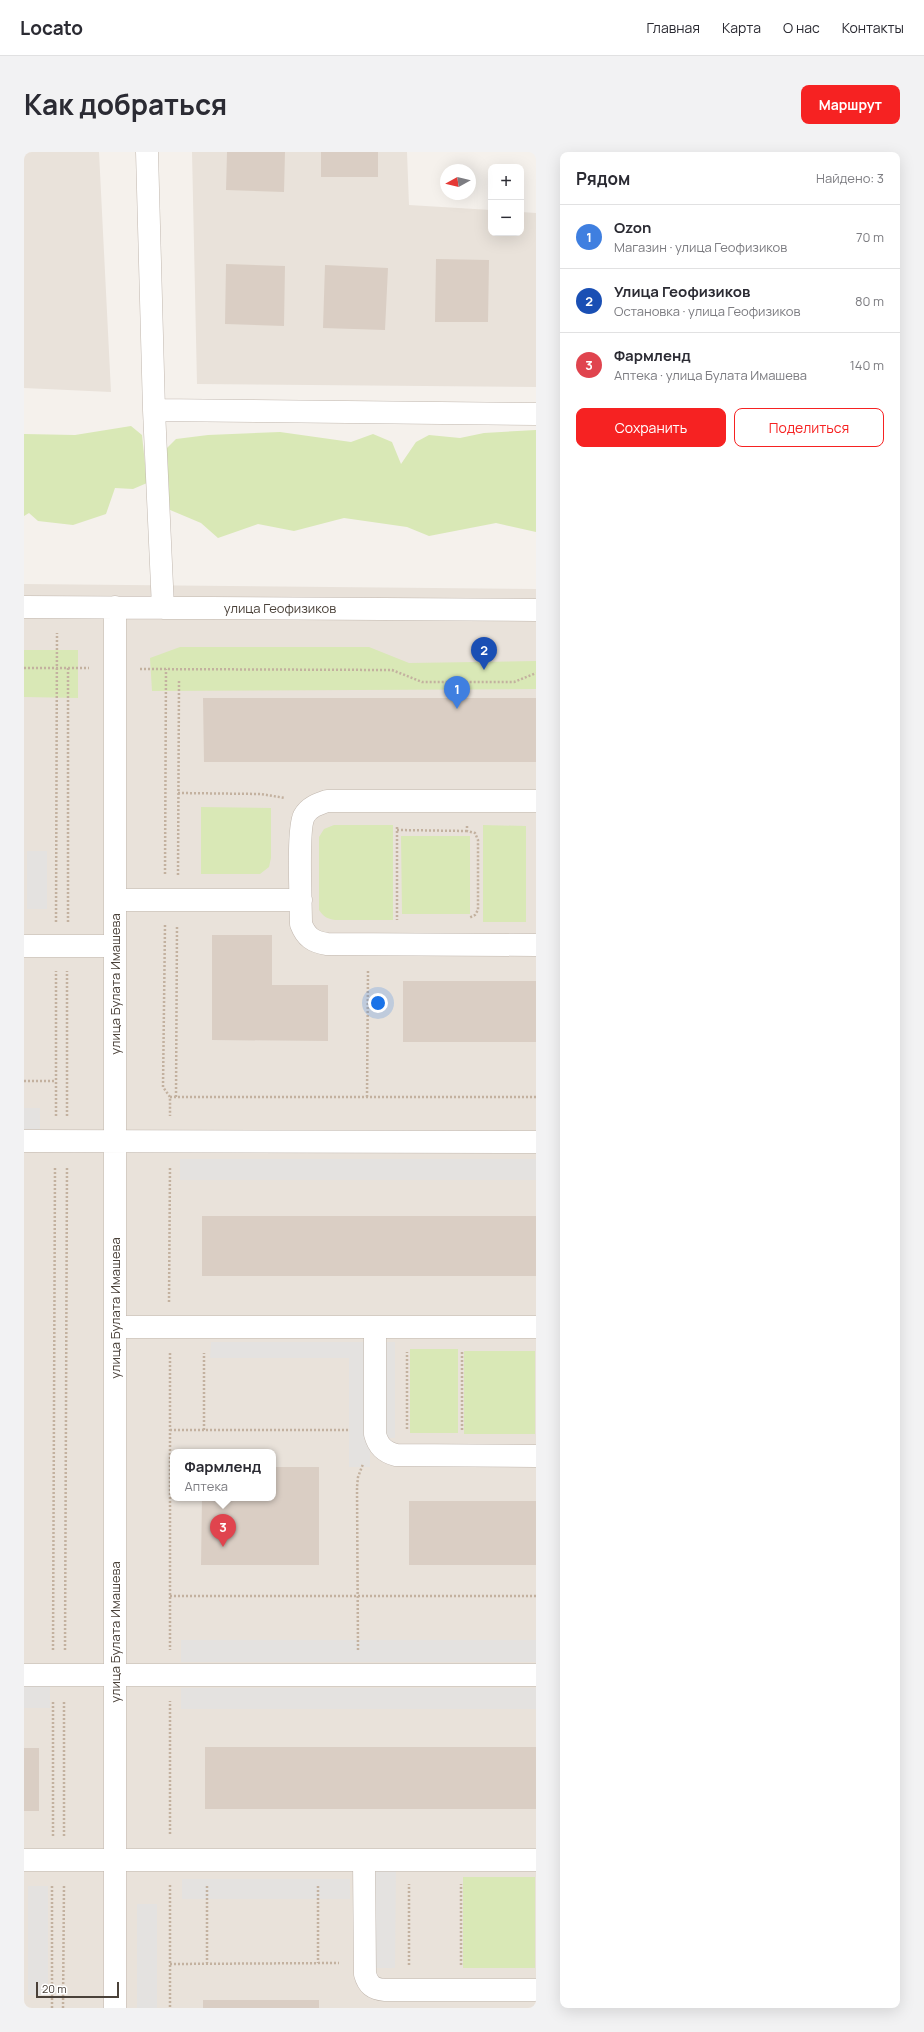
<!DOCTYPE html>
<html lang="ru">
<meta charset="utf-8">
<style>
body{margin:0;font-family:Manrope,sans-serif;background:#f2f2f3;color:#2b2b33}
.controls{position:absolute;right:12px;top:12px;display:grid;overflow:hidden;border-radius:8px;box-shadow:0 4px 16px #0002}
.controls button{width:36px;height:36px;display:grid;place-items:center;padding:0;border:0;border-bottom:1px solid #e1e1e2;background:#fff;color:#2b2b33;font:20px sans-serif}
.compass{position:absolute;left:416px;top:12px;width:36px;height:36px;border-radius:50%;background:#fff;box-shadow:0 4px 16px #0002;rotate:262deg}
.scale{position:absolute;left:12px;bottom:10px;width:83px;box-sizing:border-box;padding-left:4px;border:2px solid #4a4139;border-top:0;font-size:11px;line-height:14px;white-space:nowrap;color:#4a4139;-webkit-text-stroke:3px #fff;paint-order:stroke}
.you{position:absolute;left:354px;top:851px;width:14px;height:14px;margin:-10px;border:3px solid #fff;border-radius:50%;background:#1a73e8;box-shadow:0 0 0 6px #1a73e833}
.badge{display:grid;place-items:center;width:26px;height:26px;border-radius:50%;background:#f62222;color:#fff;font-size:13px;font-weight:700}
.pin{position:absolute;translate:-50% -33px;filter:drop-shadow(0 1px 2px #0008)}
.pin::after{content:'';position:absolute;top:21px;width:14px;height:12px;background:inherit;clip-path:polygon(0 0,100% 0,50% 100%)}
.popup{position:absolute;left:146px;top:1297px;width:106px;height:52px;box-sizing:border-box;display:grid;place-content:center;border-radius:8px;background:#fff;filter:drop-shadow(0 1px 3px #0005);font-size:13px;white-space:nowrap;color:#7c7c81}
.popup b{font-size:15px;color:#2b2b33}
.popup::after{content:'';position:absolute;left:50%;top:100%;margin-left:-8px;border:8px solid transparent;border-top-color:#fff}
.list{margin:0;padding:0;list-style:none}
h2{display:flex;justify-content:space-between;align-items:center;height:52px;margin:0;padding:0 16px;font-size:17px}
h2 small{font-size:13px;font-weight:400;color:#7c7c81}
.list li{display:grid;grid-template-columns:26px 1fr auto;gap:12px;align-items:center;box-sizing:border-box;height:64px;padding:0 16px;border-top:1px solid #e1e1e2}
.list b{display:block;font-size:15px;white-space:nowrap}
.list p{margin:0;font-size:13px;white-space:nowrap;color:#7c7c81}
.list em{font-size:13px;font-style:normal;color:#7c7c81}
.actions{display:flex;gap:8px;padding:12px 16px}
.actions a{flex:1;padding:9px 0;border:1px solid #f62222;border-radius:8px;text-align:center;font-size:14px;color:#f62222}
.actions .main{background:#f62222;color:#fff}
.map{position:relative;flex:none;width:512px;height:1856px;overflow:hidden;border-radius:8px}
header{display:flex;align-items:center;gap:24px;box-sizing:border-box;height:56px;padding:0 20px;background:#fff;border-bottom:1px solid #e1e1e2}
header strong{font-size:19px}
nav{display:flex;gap:22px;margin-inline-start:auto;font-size:14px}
.intro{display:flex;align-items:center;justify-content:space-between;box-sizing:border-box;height:96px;padding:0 24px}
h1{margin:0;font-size:28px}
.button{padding:10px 18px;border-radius:8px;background:#f62222;color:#fff;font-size:14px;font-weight:700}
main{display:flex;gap:24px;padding:0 24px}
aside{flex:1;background:#fff;border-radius:8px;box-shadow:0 4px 16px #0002}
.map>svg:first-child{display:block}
.residential{fill:#e9e2da;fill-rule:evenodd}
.green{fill:#d9e8b6}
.parking{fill:#e4e2e0}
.building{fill:#dacec4}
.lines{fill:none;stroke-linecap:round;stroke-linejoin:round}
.minor-casing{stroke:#c1b7ae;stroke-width:23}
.path{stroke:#c3b19f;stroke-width:2.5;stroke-dasharray:2 2;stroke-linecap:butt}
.minor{stroke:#fff;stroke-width:22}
.labels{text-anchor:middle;stroke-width:3.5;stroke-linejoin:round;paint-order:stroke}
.street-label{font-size:13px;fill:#4a4139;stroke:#fff}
</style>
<header>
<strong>Locato</strong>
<nav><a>Главная</a><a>Карта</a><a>О нас</a><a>Контакты</a></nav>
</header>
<div class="intro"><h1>Как добраться</h1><a class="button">Маршрут</a></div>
<main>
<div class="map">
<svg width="512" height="1856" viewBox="0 0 512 1856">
<rect width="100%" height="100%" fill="#f5f1ec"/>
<path class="residential" d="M0 0H75L87 240 0 236Z
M168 0H383L385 53 467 58V81H497V60L512 61V235L173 232Z
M0 432 512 437V1856H0ZM149 1300H249V1346H149Z"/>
<path class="green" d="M107 274 118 283 123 331 109 337 91 336 82 362 49 373 14 369 5 361 0 364V282L51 283Z
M512 278V380L472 371 405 384 383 375 320 366 270 379 234 372 194 386 177 371 139 355 135 304 152 287 184 283 256 280 327 290 349 282 368 290 377 312 392 290 405 283 436 286 460 281Z
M156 495H345L385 511 512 509V537L128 539 126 506Z
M0 498H54V546L0 545Z
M177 655 247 656V706L245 715 236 722H177Z
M310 673H369V768H311C303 767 299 764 295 758V685L300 677Z
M459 673 502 674V770H459Z
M377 684H446V762H378Z
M386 1197H434V1281H386Z
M440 1199H511V1282H440Z
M439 1725H511V1816H439Z"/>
<path class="parking" d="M3 699H23V757H3Z
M0 956H16V977H0Z
M156 1007H512V1028H156Z
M187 1190H346V1315H325V1206H186Z
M354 1190H371V1286H354Z
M157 1488H512V1510H157Z
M0 1534H26V1556H0Z
M157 1536H512V1557H157Z
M351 1716H372L371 1816H351Z
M158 1727H326V1747H158Z
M4 1734H24V1843H4Z
M113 1752H133V1856H113Z"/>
<path class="building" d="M203 0H261L260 40 202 38Z
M297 0H354V25H297Z
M412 107 465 108 464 170H411Z
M202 112 261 114 260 174 201 172Z
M301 113 364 116 361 178 299 176Z
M179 546H512V610H180Z
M188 783H248V833H304V889L188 888Z
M379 829H512V890H379Z
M178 1064H512V1124H178Z
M249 1315H295V1413H177L178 1346H249Z
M385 1349H512V1413H385Z
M181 1595H512V1657H181Z
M0 1596H15V1659H0Z
M179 1848H295V1856H179Z"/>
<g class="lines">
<g class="minor-casing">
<path id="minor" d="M123 0 130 258 139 456
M130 258 512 262
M0 455 512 458
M91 455V1856
M512 649H303C294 652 285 655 280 664 273 678 277 751 277 772 282 785 289 790 303 792L512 793
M91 748H277
M0 794H91
M0 989 512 990
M91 1175H512
M351 1175V1282C354 1294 360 1300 372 1303L512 1304
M0 1523H512
M0 1708H512
M340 1708 341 1822C344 1833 349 1837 361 1838H512"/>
</g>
<path class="path" d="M0 516H65
M116 517 368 518 398 530H490L512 521
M154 641 237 642 261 646
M443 674V679L451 681 454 688V758L451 763 445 766
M373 675V768
M373 678 443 679
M141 722 142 517
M154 723 155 529
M32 770 33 481
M44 770V516
M141 773 139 935 146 945V964
M0 929H31
M146 945H512
M152 945 153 774
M343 945 344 818
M32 964V819
M43 964V819
M145 1150 146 1015
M438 1200V1279
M146 1201V1498
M383 1277V1200
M146 1278H325
M180 1278V1201
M146 1444H512
M29 1498 31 1015
M41 1498 43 1015
M334 1498 333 1335 334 1325 339 1312
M146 1682V1549
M29 1684V1549
M40 1684V1549
M146 1733V1856
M183 1734V1811
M294 1734V1811
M146 1812 315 1811
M385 1813V1732
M437 1813V1732
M28 1856V1733
M39 1856 40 1733"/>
<use href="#minor" class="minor"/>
</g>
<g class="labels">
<g class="street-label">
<text x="256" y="461">улица Геофизиков</text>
<text transform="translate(91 832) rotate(-90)" y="5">улица Булата Имашева</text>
<text transform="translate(91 1156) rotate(-90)" y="5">улица Булата Имашева</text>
<text transform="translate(91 1480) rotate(-90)" y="5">улица Булата Имашева</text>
</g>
</g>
</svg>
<div class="controls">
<button>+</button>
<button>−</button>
</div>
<svg class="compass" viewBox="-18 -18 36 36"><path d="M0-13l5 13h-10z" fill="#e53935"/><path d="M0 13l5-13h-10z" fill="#7c7c81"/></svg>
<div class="scale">20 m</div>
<div class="you"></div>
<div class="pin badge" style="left:433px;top:557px;background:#3f7fe0">1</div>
<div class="pin badge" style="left:460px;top:518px;background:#1a4fb4">2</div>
<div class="pin badge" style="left:199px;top:1395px;background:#e0444e">3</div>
<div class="popup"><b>Фармленд</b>Аптека</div>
</div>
<aside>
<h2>Рядом<small>Найдено: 3</small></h2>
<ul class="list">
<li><span class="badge" style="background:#3f7fe0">1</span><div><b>Ozon</b><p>Магазин · улица Геофизиков</p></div><em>70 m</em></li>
<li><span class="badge" style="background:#1a4fb4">2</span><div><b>Улица Геофизиков</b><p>Остановка · улица Геофизиков</p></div><em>80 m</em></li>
<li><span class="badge" style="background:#e0444e">3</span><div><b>Фармленд</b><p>Аптека · улица Булата Имашева</p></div><em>140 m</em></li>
</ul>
<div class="actions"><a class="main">Сохранить</a><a>Поделиться</a></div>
</aside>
</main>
